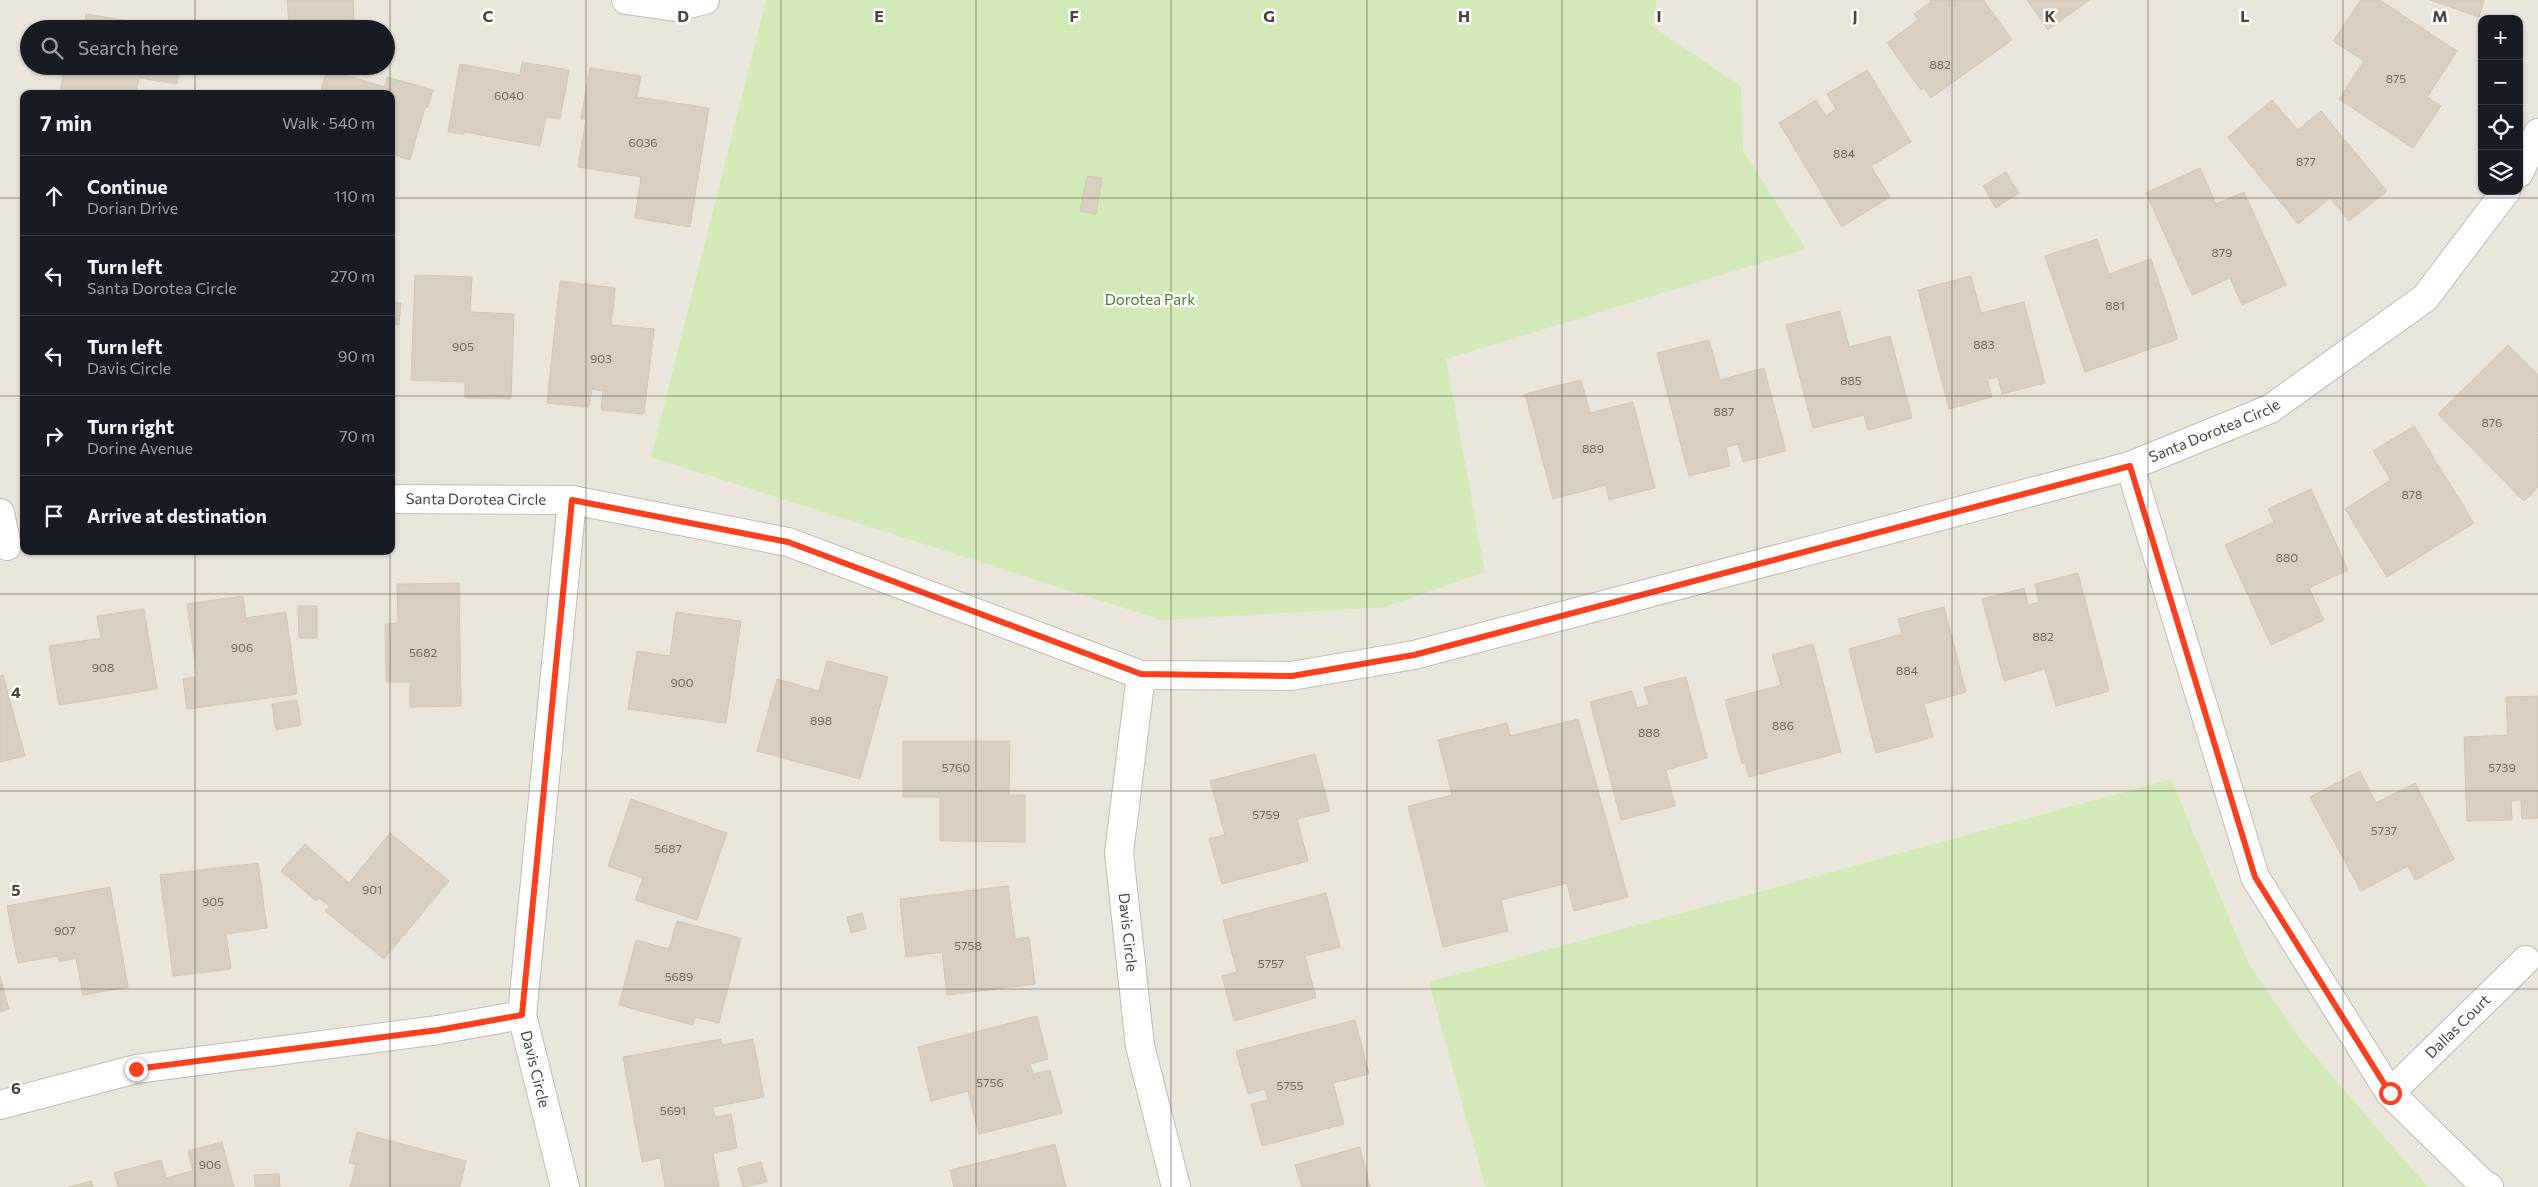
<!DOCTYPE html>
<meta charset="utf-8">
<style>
body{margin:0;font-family:Commissioner,sans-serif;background:#20242c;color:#f1f3f6}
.controls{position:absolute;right:15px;top:15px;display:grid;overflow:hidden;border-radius:10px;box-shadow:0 1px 4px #0004}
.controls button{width:45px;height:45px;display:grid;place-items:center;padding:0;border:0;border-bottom:1px solid #363941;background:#171b24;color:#f1f3f6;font:25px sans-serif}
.stop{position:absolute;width:15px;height:15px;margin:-11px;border:4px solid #fc3f1d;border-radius:50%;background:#fff}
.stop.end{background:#fc3f1d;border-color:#fff;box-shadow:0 1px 5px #0008}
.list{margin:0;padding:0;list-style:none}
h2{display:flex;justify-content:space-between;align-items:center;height:65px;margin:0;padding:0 20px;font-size:21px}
h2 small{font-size:16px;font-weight:400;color:#9ea1a6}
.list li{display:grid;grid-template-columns:32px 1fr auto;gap:15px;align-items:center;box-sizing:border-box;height:80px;padding:0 20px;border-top:1px solid #363941}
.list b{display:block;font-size:19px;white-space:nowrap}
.list p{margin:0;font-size:16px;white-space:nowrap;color:#9ea1a6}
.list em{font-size:16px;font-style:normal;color:#9ea1a6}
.icon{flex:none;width:28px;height:28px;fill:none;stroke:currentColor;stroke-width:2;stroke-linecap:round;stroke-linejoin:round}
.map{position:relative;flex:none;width:2538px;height:1187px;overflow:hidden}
.search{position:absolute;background:#171b24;box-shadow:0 1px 4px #0004;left:20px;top:20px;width:375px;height:55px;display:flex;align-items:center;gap:12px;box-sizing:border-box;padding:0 18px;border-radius:28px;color:#9ea1a6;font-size:19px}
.panel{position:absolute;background:#171b24;box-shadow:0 1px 4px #0004;left:20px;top:90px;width:375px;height:465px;border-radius:10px}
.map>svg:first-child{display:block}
.residential{fill:#eae5da;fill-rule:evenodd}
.green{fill:#d2eab5}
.building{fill:#d8cfc1;stroke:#d3c7b4}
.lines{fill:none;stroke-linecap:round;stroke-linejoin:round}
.minor-casing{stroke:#c2bbae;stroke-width:30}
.minor{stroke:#fff;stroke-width:28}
.route{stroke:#fc3f1d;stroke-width:6}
.grid{fill:none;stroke:#4b4439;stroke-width:1;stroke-opacity:0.55}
.labels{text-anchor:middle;stroke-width:5;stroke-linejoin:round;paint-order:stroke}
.number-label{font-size:12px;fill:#6e675b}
.park-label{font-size:15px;fill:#4a7f2a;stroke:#fff}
.street-label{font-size:15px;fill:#4b4439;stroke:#fff}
.grid-label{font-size:16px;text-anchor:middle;font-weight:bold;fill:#4b4439;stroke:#fff;stroke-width:5;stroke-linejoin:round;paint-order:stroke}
</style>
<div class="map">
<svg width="2538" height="1187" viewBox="0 0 2538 1187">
<rect width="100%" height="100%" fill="#f6f3ec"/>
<path class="residential" d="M0 0H2538V1187H2428L2299 1037 2249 964 2171 779 1430 982 1485 1187H0ZM2482 19H2519V191H2482ZM29 29H386V66H29ZM24 94H391V551H24Z"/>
<path class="green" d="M766 0H1657L1651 25 1741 87 1743 151 1806 249 1446 359 1485 572 1385 607 1162 620 651 457Z
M2171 779 2249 964 2299 1037 2428 1187H1485L1429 982Z"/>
<path class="building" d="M287 0H353L354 20 289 24Z
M1930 0H1984L2012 40 1931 98 1924 88 1921 90 1887 43 1918 20 1914 14 1931 2Z
M2027 0H2089L2048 30Z
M2361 0H2380L2457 51 2427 97 2441 106 2413 148 2339 99 2364 61 2333 41Z
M2430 0H2484L2479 17Z
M86 14 176 29H83Z
M522 62 569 70 560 119 546 117 540 146 465 132 464 134 448 132 460 64 520 75Z
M77 66H180L177 84 139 78 136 94H60L63 73 75 75Z
M590 68 641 76 637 97 709 108 690 227 635 218 641 177 578 167 586 119H581Z
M327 70 385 87 387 77 433 90 428 107H425L410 160 391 154V94H320Z
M1867 70 1911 142 1871 166 1890 197 1842 227 1779 123 1816 100 1826 116 1836 109 1827 94Z
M2272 100 2298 130 2321 111 2387 191 2349 221 2330 198 2298 224 2228 137Z
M2200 168 2216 204 2244 192 2286 285 2242 305 2230 278 2192 295 2146 193Z
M2006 172 2019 193 1996 208 1983 186Z
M1087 176 1102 178 1096 214 1080 211Z
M2097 239 2109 274 2151 259 2178 339 2085 372 2045 256Z
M415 275 472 277 470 312 514 314 511 399 465 398V382L411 380Z
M1971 276 1981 313 2024 302 2045 383 2002 394 1998 377 1987 379 1992 397 1949 409 1918 290Z
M560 281 615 288 611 325 654 329 644 414 601 410 603 391 592 389 589 407 547 403Z
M391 302 401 303 399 325 391 324Z
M1840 311 1849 347 1890 336 1912 418 1868 430 1864 415 1813 428 1786 325Z
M1709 340 1720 380 1764 368 1786 451 1743 462 1738 444 1726 447 1730 466 1689 476 1657 353Z
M2508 345 2538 375V431L2536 433 2538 435V487L2524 501 2438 414Z
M1581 380 1590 413 1633 402 1655 488 1609 500 1606 485 1553 499 1525 394Z
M2414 426 2474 523 2387 577 2345 509 2391 480 2373 451Z
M2311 489 2348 570 2309 588 2324 620 2271 645 2225 545 2274 522 2268 509Z
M2078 573 2109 691 2056 706 2045 669 2004 681 1982 599 2024 588 2028 605 2039 602 2035 584Z
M459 583 461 706 410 707V682H386L385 624 398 623 397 584Z
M243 596 246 618 286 612 297 694 187 709 183 679 197 677 187 604Z
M298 606H317V638H299Z
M1944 607 1966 692 1924 704 1933 737 1876 753 1849 649 1902 634 1898 619Z
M144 609 157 689 59 705 49 646 101 638 97 616Z
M676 612 741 621 726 723 628 709 637 651 670 656Z
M1813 644 1841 752 1749 777 1745 762 1742 764 1725 700 1781 685 1772 655Z
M827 661 888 677 860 779 757 751 777 679 819 691Z
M3 675 25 756 0 762V676Z
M1686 677 1707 758 1666 770 1675 806 1621 820 1590 702 1632 691 1637 708 1649 705 1644 687Z
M2538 696V818L2522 819 2521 800 2511 801 2512 820 2467 821 2464 737 2508 735 2506 697Z
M297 700 301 725 276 730 272 704Z
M1578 719 1628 897 1574 911 1567 883 1501 900 1508 931 1443 947 1408 806 1452 795 1438 740 1507 723 1510 736Z
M903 741H1010L1009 795H1025V842L940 841V797H903Z
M1315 754 1330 811 1297 819 1308 861 1222 884 1209 839 1225 835 1210 781Z
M2360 771 2376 803 2415 783 2454 859 2415 880 2408 866 2361 891 2310 797Z
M631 799 727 833 697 920 635 900 643 878 608 866Z
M390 833 449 881 384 959 325 911 330 906 319 898 316 901 281 871 305 844 349 883Z
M258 863 267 928 226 934 231 969 173 976 160 875Z
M1008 886 1015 939 1029 937 1035 984 947 995 942 952 906 957 900 899Z
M110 887 128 987 83 995 76 958 59 962 58 956 18 963 7 906Z
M1326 893 1340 947 1305 956 1316 998 1234 1021 1222 976 1237 972 1223 920Z
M862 913 866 929 851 933 847 917Z
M677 921 741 938 719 1023 695 1017 693 1025 619 1005 636 940 669 949Z
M0 976 9 1009 0 1012Z
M1037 1016 1048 1059 1030 1064 1033 1074 1050 1070 1062 1113 979 1134 968 1091 931 1101 918 1047Z
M1355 1020 1369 1074 1333 1083 1344 1124 1262 1146 1251 1104 1268 1100 1265 1089 1248 1094 1236 1051Z
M721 1039 722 1045 753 1039 764 1097 713 1107 715 1117 731 1114 737 1148 713 1153 719 1187H665L660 1158 642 1162 623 1057Z
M357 1132 466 1161 460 1187H350L356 1164 349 1163Z
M222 1142 234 1187H118L114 1173 161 1160 166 1178 193 1171 188 1151Z
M1055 1144 1066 1187H954L950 1170Z
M1360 1147 1370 1187H1302L1295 1165Z
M761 1162 767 1182 743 1187 738 1168Z
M279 1174 280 1187H255L254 1175Z
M91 1181 93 1187H69Z"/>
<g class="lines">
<g class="minor-casing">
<g id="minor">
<path d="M626 0 675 7 705 0"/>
<path d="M2519 173 2538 133"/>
<path d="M2130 466 2255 877 2390 1093 2483 1184 2489 1187"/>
<path id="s1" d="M391 499 572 500 788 542 1141 675 1291 676 1414 655 2130 466 2270 409 2425 298 2506 191"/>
<path d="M0 513 7 546"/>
<path id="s2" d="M1141 675 1119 853 1140 1046 1176 1187"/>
<path id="s3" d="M2390 1093 2526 960"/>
<path d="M0 1105 136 1069 438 1030 522 1015"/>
<path d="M565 1187 522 1015 572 500"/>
</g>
</g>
<use href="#minor" class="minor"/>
</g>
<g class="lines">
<path class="route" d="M136 1069 438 1030 522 1015 572 500 788 542 1141 674 1292 676 1414 655 2130 466 2255 877 2390 1093"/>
</g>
<path class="grid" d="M195 0V29M390 0V94M586 0V1187M781 0V1187M976 0V1187M1171 0V1187M1367 0V1187M1562 0V1187M1757 0V1187M1952 0V1187M2148 0V1187M2343 0V1187M195 66V94M0 198H24M391 198H2538M0 396H24M391 396H2538M195 551V1187M390 551V1187M0 594H2538M0 791H2538M0 989H2538"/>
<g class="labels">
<g class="number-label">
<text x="1940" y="69">882</text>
<text x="2396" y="83">875</text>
<text x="509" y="100">6040</text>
<text x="643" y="147">6036</text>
<text x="1844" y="158">884</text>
<text x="2306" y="166">877</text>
<text x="2222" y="257">879</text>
<text x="2115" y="310">881</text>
<text x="1984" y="349">883</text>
<text x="463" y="351">905</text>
<text x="601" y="363">903</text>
<text x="1851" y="385">885</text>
<text x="1724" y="416">887</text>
<text x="2492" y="427">876</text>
<text x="1593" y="453">889</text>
<text x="2412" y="499">878</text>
<text x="2287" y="562">880</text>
<text x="2043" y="641">882</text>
<text x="242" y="652">906</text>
<text x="423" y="657">5682</text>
<text x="103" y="672">908</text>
<text x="1907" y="675">884</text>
<text x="682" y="687">900</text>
<text x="821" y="725">898</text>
<text x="1783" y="730">886</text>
<text x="1649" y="737">888</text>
<text x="956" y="772">5760</text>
<text x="2502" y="772">5739</text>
<text x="1266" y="819">5759</text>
<text x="2384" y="835">5737</text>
<text x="668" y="853">5687</text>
<text x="372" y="894">901</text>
<text x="213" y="906">905</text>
<text x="65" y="935">907</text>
<text x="968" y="950">5758</text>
<text x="1271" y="968">5757</text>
<text x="679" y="981">5689</text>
<text x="990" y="1087">5756</text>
<text x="1290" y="1090">5755</text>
<text x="673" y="1115">5691</text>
<text x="210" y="1169">906</text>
</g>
<g class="park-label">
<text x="1150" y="305">Dorotea Park</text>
</g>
<g class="street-label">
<text dy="5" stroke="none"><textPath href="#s1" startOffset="1885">Santa Dorotea Circle</textPath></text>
<text dy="5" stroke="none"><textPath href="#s1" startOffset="85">Santa Dorotea Circle</textPath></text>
<text dy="5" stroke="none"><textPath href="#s2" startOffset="259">Davis Circle</textPath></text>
<text dy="5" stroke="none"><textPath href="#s3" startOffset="95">Dallas Court</textPath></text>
<text transform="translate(535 1069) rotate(76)" y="5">Davis Circle</text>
</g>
</g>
<g class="grid-label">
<text x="488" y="22">C</text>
<text x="683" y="22">D</text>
<text x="879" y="22">E</text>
<text x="1074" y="22">F</text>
<text x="1269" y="22">G</text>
<text x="1464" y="22">H</text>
<text x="1659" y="22">I</text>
<text x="1855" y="22">J</text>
<text x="2050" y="22">K</text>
<text x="2245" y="22">L</text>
<text x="2440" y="22">M</text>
<text x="16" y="698">4</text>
<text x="16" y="896">5</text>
<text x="16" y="1094">6</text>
</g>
</svg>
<div class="controls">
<button>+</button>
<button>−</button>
<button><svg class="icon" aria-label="locate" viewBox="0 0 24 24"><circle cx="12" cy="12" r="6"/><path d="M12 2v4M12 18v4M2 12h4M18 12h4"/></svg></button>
<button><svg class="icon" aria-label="layers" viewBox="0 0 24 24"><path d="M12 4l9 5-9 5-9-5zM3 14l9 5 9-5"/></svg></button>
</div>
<div class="stop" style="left:2390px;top:1093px"></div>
<div class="stop end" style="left:136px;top:1069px"></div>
<div class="search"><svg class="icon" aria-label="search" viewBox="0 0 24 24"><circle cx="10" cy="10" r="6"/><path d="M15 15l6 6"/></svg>Search here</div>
<section class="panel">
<h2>7 min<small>Walk · 540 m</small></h2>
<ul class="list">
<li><svg class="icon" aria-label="ahead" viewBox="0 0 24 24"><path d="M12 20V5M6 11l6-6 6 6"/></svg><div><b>Continue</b><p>Dorian Drive</p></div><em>110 m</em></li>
<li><svg class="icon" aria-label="left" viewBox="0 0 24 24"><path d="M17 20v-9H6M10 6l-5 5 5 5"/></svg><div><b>Turn left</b><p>Santa Dorotea Circle</p></div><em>270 m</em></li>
<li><svg class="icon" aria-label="left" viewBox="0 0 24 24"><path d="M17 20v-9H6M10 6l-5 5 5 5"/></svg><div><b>Turn left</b><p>Davis Circle</p></div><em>90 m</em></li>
<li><svg class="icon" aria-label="right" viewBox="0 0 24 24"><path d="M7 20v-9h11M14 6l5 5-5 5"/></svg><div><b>Turn right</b><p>Dorine Avenue</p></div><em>70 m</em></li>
<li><svg class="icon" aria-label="arrive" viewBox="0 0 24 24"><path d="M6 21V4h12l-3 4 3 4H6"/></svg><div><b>Arrive at destination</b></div></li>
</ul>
</section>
</div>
